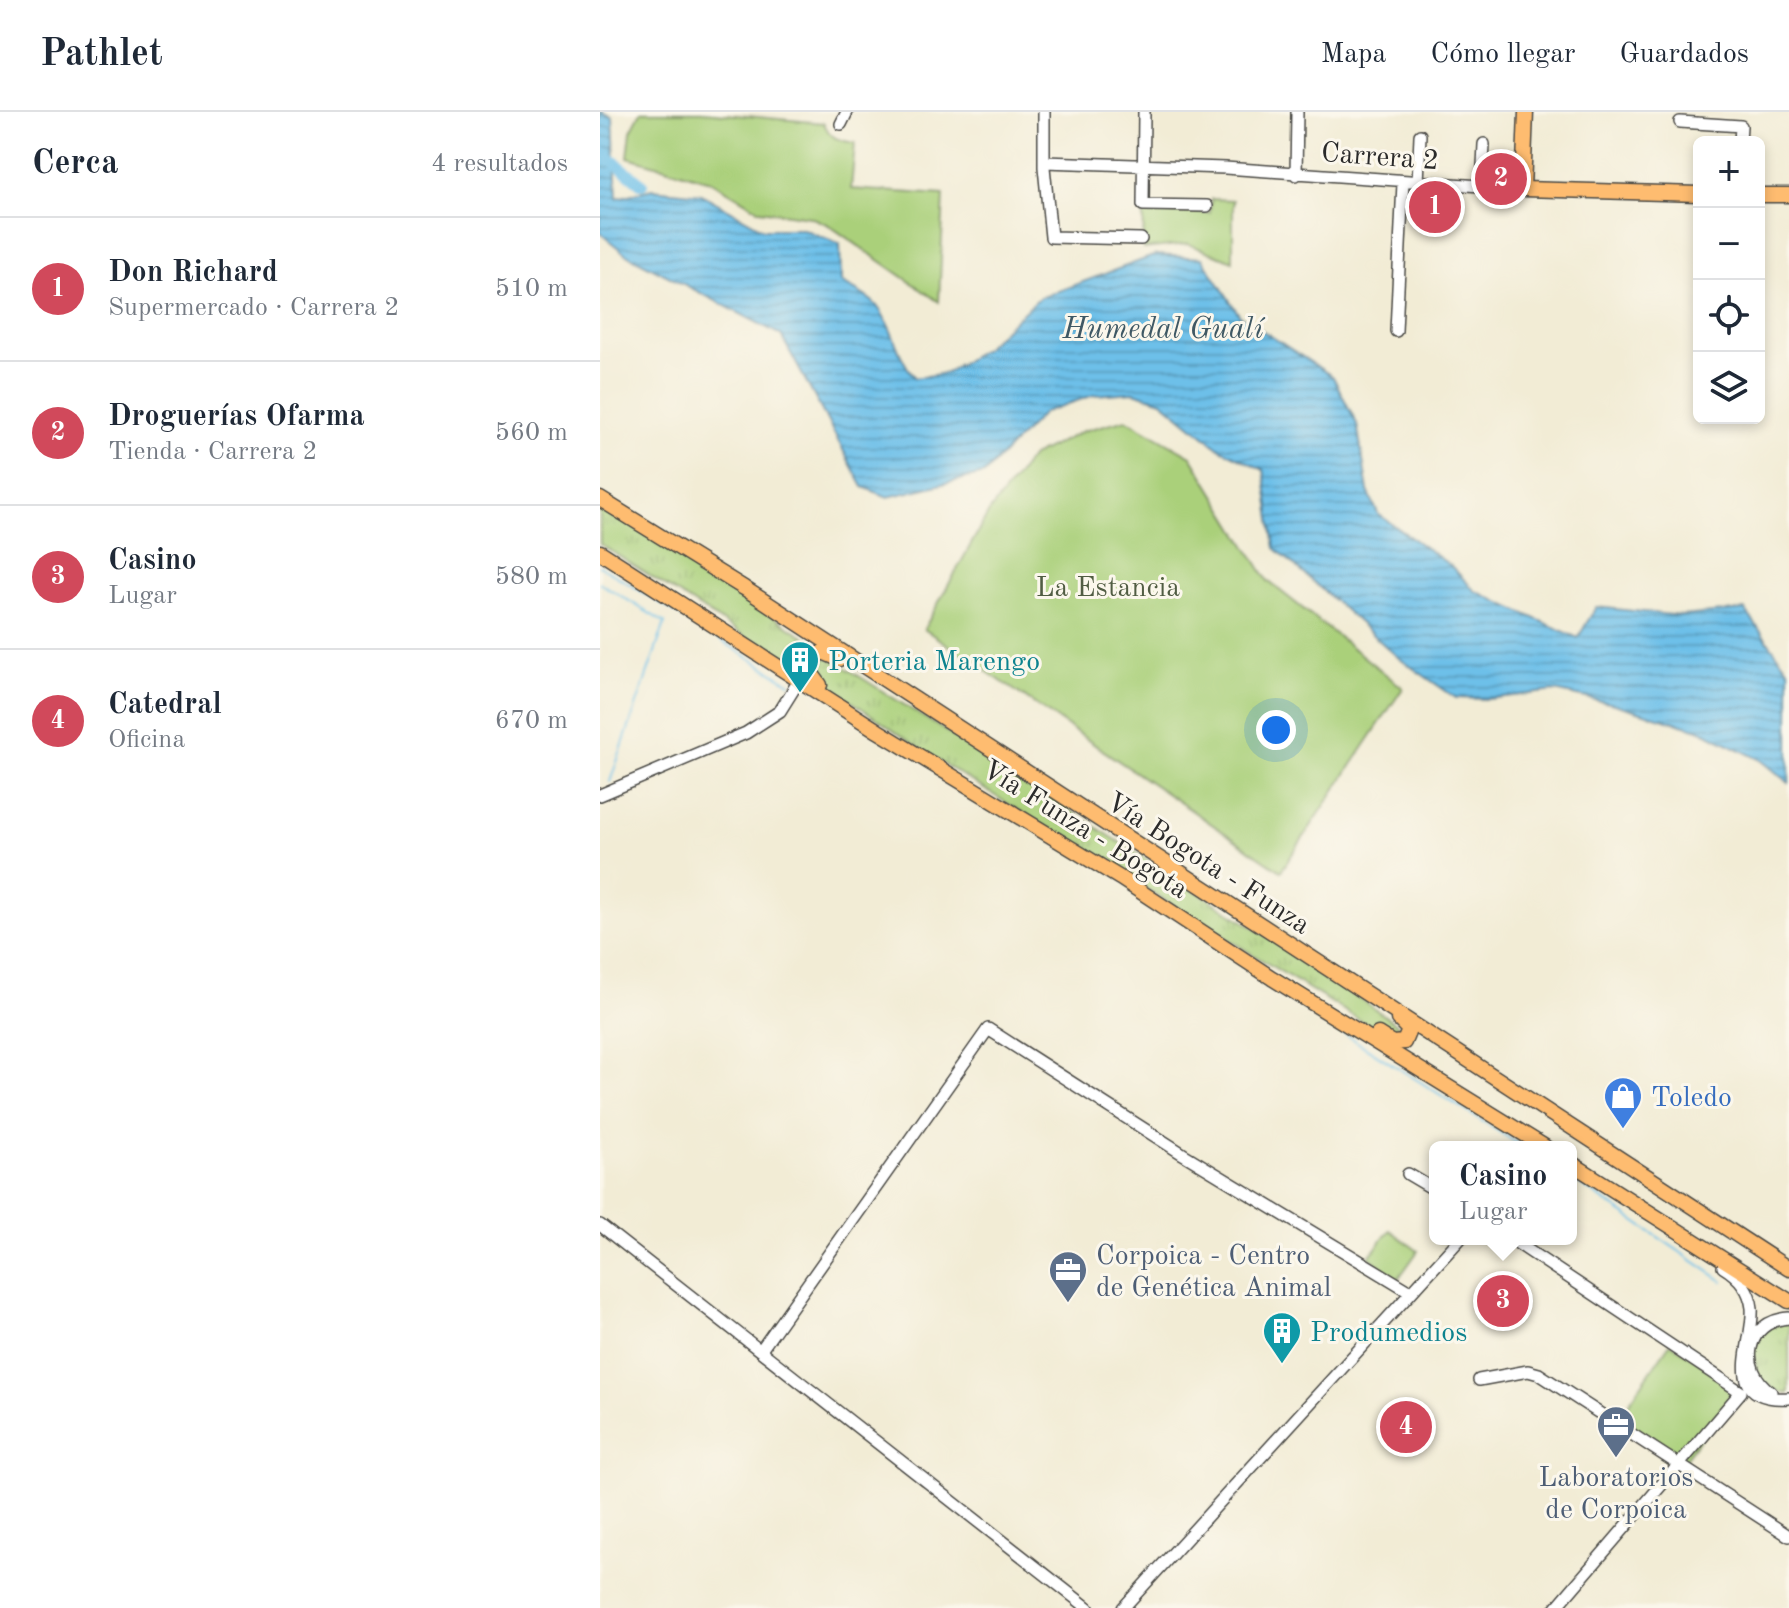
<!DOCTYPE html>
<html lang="es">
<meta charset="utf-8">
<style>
body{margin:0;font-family:"Old Standard TT",serif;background:#f6f6f7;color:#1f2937}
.controls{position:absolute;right:24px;top:24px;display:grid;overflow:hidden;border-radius:12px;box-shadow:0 4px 12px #0003}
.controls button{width:72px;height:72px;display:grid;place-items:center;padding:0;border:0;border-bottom:2px solid #e0e1e3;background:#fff;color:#1f2937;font:40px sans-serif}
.you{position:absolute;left:676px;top:618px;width:28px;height:28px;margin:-20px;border:6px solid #fff;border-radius:50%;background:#1a73e8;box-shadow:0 0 0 12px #1a73e833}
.badge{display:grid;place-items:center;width:52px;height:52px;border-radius:50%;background:#d1495b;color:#fff;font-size:26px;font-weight:700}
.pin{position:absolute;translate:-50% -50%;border:4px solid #fff;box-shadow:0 2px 8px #0006}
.popup{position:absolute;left:829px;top:1029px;width:148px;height:104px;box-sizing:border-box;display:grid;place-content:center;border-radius:12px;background:#fff;filter:drop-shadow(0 2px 6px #0005);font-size:26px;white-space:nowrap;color:#747a83}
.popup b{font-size:30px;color:#1f2937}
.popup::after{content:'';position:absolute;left:50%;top:100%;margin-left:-16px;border:16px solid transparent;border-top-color:#fff}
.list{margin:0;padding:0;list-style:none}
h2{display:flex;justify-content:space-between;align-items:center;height:104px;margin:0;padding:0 32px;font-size:34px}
h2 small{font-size:26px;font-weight:400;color:#747a83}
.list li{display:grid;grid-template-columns:52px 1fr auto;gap:24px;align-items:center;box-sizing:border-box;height:144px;padding:0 32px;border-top:2px solid #e0e1e3}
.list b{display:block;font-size:30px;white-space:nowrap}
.list p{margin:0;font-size:26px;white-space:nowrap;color:#747a83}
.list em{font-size:26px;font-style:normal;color:#747a83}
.icon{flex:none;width:44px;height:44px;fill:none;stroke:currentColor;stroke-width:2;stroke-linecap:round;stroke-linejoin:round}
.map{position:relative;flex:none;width:1189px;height:1496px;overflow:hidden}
header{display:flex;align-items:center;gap:48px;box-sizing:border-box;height:112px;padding:0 40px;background:#fff;border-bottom:2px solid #e0e1e3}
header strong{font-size:38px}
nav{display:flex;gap:44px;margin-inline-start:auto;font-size:28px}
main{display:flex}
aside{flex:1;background:#fff}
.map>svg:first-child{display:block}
.grass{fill:url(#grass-tufts);stroke:#6a7e52;stroke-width:2}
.park{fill:#aad07a;stroke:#6a7e52;stroke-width:2}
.water{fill:url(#water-rules);stroke:#4c768a;stroke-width:2}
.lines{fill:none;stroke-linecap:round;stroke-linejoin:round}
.stream{stroke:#6dc0e9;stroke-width:2}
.river{stroke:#6dc0e9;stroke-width:12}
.minor-casing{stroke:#494844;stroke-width:14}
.major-casing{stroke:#494844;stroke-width:17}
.minor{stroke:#fff;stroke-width:11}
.major{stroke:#febc70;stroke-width:14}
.labels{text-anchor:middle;stroke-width:6;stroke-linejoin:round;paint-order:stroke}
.street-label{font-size:28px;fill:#2b2b2b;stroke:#fbf7ec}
.park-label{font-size:28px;fill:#515d43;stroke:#fbf7ec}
.culture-label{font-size:28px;fill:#0d838f;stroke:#fbf7ec;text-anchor:start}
.shop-label{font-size:28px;fill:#366cbe;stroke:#fbf7ec;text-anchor:start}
.service-label{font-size:28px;fill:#4e5e75;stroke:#fbf7ec;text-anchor:start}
.water-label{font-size:30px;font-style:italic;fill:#3f5864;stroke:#fbf7ec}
</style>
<header>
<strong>Pathlet</strong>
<nav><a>Mapa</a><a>Cómo llegar</a><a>Guardados</a></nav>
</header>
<main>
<aside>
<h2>Cerca<small>4 resultados</small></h2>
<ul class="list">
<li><span class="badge">1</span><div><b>Don Richard</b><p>Supermercado · Carrera 2</p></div><em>510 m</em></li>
<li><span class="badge">2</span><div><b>Droguerías Ofarma</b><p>Tienda · Carrera 2</p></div><em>560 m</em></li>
<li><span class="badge">3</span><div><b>Casino</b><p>Lugar</p></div><em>580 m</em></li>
<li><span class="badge">4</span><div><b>Catedral</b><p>Oficina</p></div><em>670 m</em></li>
</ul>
</aside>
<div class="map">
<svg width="1189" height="1496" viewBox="0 0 1189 1496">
<defs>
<pattern id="grass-tufts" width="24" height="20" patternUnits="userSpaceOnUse" patternTransform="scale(2)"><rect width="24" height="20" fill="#aad07a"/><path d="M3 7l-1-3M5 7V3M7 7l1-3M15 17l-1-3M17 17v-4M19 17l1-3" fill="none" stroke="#92b36a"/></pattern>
<pattern id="water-rules" width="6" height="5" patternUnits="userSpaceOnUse" patternTransform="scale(2)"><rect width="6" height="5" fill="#6dc0e9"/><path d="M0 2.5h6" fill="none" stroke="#5a9cbd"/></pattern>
</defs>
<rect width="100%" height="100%" fill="#fbf7ec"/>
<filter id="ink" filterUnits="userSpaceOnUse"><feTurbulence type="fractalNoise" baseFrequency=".0125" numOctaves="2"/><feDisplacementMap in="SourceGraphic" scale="16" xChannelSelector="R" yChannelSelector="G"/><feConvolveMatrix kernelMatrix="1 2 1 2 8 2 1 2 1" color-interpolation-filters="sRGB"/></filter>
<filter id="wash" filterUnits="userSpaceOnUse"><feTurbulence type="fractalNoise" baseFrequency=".006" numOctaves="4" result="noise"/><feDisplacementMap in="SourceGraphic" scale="32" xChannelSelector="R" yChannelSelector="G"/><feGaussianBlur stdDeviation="1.8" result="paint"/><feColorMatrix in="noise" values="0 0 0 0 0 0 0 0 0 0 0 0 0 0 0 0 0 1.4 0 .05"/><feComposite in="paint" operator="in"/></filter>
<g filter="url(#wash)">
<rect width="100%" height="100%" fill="#f2ecd5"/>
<path class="grass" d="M0 392 219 534 205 545 203 554 208 565 0 432Z
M229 545 695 842 798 913 802 916 801 926H789L332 645 217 565 214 551Z
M1189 1209V1281L1178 1280 1158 1266 1152 1234 1166 1216Z"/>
<path class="park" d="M41 0H101L224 11C230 27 239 28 255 31L251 77 344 83 339 190 227 112 210 105 160 98 111 69 28 45 31 19Z
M611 87 633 88V149L588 132 543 137 544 100 610 101Z
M526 307 591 344 668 469 803 576 681 759 324 517 389 400 432 344 483 319Z
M790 1118 818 1139 798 1167 769 1145Z
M1070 1231 1138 1275 1081 1352 1015 1311Z"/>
<path class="water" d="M0 0 13 5 17 86 52 77 101 82 164 117H203L240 132 241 170C252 177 269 184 277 194 295 217 294 240 315 266L346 261 383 237 439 186 556 143 602 146 640 204 733 265 757 312 768 379 778 402 851 454 875 479 978 526 996 495 1081 504 1145 498 1189 558V671L1161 648 1099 617 1014 592 955 579 887 587 856 586 800 547 675 436 664 358 619 336 562 289 534 280 494 283 444 300 384 362 288 385 263 375 181 223 26 142 0 121Z"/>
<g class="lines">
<path class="stream" d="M0 454 190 571
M0 471 65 511 10 670
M0 692 1 691
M656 866 923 1035
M971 1066 1123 1169"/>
<path class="river" d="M0 39 42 72"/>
</g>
</g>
<g filter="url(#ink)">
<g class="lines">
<g class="minor-casing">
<path id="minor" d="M444 0V55L451 125 541 127
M544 0 543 93 607 94
M1080 10 1141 14 1140 30
M241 12 247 0
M444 50 625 56 923 77
M696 63 697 0
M818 72 820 23
M882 76 884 32
M796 219 803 71
M0 683 146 621 180 599 200 567
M808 1062 835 1078
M0 1113 488 1496
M911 1127 1141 1280 956 1496
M1123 1155C1138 1164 1150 1178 1152 1196 1155 1231 1119 1291 1189 1286
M161 1238 388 917 583 1042 811 1180
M879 1268 928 1259 939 1262 1189 1424
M1171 1280C1138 1257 1145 1209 1189 1206
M523 1496 860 1127"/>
</g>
<g class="major-casing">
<path id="major" d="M926 0 923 77 1099 82
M1159 83H1189
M0 387 144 476 1189 1157
M0 440 278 619 520 766 672 866 945 1035
M220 573 209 558 213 545 223 540 239 547
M778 922 792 931 804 930 809 918 798 907
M971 1051 1189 1189"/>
</g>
<use href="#minor" class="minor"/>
<use href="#major" class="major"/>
</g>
</g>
<defs>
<g id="building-pin" transform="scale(2)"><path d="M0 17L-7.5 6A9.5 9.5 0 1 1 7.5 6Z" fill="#0f9aa8" stroke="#fbf7ec"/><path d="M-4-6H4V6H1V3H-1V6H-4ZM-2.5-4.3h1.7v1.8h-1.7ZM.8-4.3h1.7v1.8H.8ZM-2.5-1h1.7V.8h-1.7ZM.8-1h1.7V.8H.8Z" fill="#fff"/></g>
<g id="shop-pin" transform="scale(2)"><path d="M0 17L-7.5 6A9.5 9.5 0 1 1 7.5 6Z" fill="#3f7fe0" stroke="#fbf7ec"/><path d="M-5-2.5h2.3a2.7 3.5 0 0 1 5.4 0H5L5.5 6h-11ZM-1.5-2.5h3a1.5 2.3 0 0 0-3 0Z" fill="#fff"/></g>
<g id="office-pin" transform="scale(2)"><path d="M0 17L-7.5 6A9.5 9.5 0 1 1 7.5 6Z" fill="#5c6f8a" stroke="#fbf7ec"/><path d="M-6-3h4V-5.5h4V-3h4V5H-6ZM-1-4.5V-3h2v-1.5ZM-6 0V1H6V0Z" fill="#fff"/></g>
</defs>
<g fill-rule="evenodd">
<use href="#building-pin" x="200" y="548"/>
<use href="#shop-pin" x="1023" y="984"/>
<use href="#office-pin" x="468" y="1158"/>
<use href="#building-pin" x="682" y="1219"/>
<use href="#office-pin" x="1016" y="1313"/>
</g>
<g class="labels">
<g class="street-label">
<text transform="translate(780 43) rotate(4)" y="10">Carrera 2</text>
<text transform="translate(486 716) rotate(32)" y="10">Vía Funza - Bogota</text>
<text transform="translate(609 750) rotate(33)" y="10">Vía Bogota - Funza</text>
</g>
<g class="park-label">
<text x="508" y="484">La Estancia</text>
</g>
<g class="culture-label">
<text x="228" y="558">Porteria Marengo</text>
<text x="710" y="1229">Produmedios</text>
</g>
<g class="shop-label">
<text x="1051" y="994">Toledo</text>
</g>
<g class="service-label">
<text x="496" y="1152">Corpoica - Centro<tspan x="496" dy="32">de Genética Animal</tspan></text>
<text x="1016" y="1374" text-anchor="middle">Laboratorios<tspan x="1016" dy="32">de Corpoica</tspan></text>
</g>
<g class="water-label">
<text x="563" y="226">Humedal Gualí</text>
</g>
</g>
</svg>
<div class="controls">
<button>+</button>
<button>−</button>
<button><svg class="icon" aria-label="locate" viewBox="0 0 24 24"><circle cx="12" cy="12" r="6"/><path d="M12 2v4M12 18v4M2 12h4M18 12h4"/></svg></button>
<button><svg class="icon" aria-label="layers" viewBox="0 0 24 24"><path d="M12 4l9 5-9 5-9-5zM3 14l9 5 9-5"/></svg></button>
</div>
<div class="you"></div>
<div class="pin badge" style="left:835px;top:95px">1</div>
<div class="pin badge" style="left:901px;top:67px">2</div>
<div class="pin badge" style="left:903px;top:1189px">3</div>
<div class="popup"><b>Casino</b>Lugar</div>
<div class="pin badge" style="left:806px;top:1315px">4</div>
</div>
</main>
